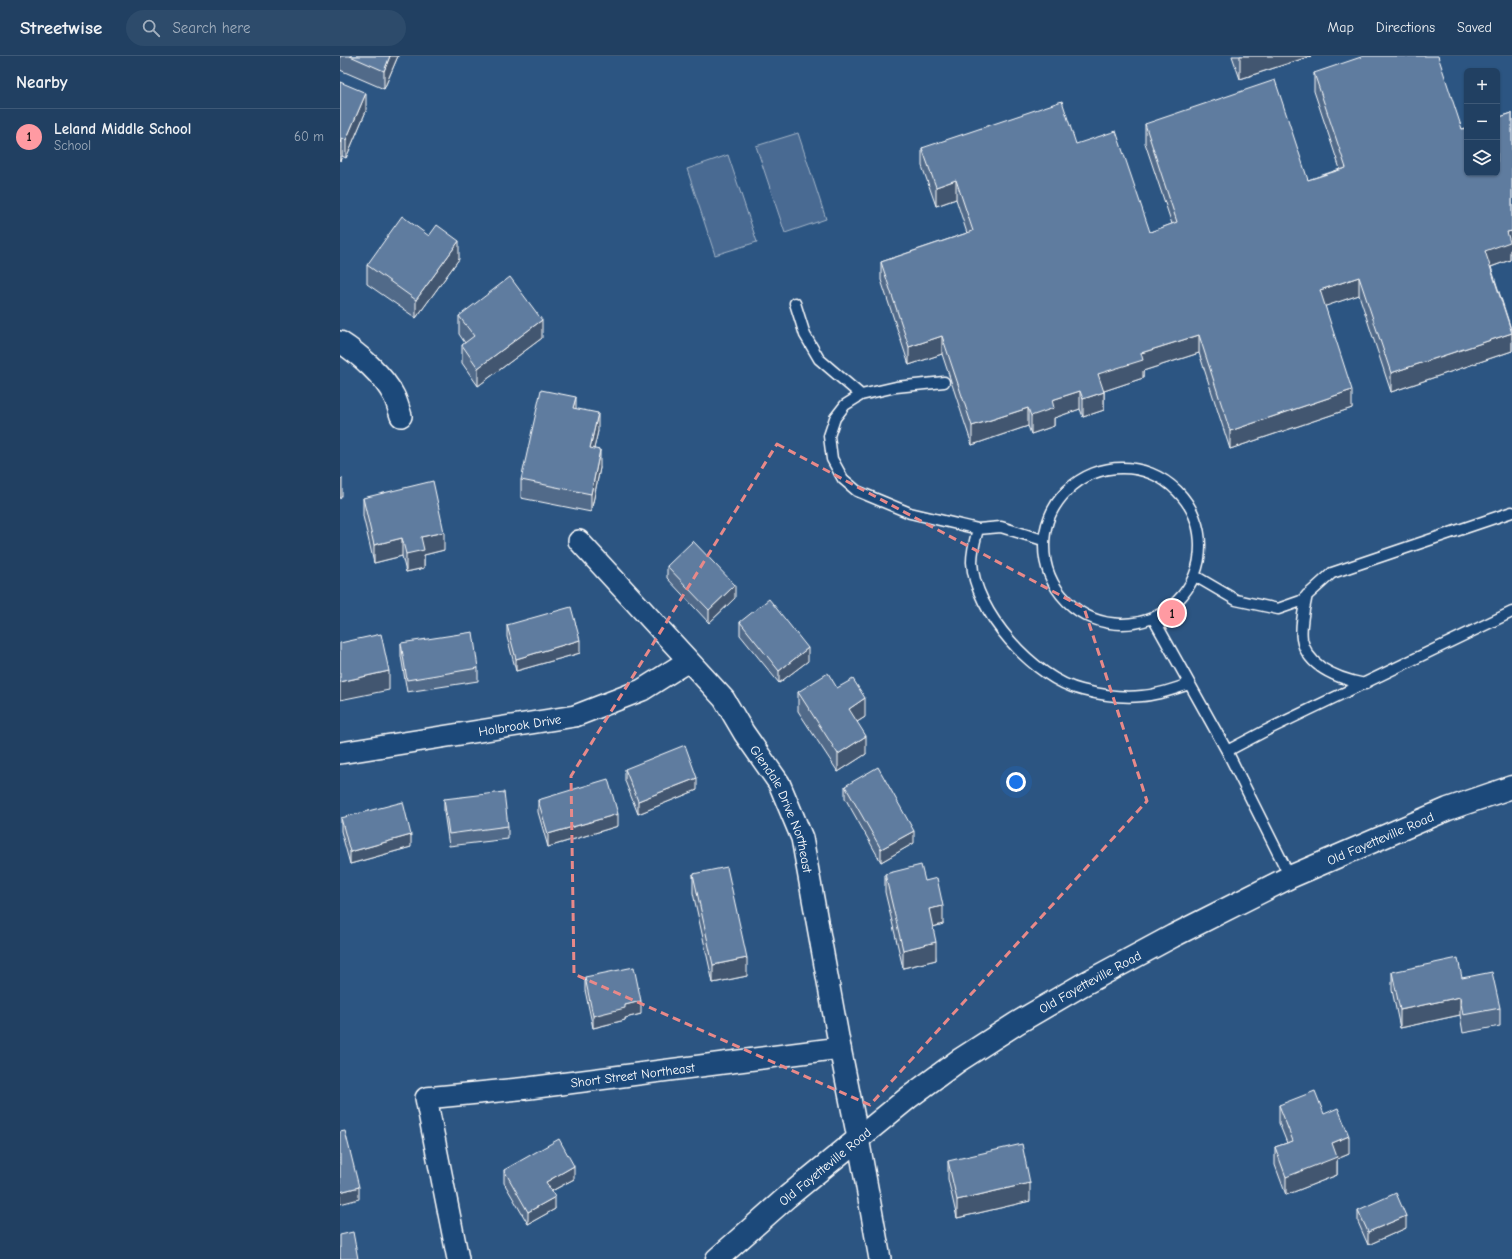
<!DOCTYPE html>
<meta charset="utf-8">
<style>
body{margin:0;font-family:"Comic Neue",sans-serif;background:#2d4b6b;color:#f1f3f6}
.controls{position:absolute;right:12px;top:12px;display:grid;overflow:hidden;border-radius:6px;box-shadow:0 1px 3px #0004}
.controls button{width:36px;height:36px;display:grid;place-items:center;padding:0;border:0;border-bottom:1px solid #3e5977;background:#214062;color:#f1f3f6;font:20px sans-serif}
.you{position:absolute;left:676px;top:726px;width:14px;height:14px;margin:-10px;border:3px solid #fff;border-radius:50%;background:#1a73e8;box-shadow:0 0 0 6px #1a73e833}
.badge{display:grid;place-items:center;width:26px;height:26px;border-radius:50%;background:#ff9aa2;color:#111;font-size:13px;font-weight:700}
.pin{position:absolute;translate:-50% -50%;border:2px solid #fff;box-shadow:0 1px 4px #0006}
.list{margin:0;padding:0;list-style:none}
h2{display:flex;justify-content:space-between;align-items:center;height:52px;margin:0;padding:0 16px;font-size:17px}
h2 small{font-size:13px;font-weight:400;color:#a2afbe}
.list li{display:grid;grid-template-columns:26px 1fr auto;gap:12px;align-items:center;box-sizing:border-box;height:56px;padding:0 16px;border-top:1px solid #3e5977}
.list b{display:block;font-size:15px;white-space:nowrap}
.list p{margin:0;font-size:13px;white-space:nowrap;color:#a2afbe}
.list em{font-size:13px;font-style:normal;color:#a2afbe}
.icon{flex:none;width:22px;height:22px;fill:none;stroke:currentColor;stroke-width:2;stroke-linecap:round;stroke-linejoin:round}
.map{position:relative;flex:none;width:1172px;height:1203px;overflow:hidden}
header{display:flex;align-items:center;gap:24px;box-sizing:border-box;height:56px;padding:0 20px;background:#214062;border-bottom:1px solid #3e5977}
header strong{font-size:19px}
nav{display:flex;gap:22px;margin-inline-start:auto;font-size:14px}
.search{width:280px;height:36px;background:#2d4b6b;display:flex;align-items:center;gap:10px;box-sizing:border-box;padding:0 14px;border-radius:22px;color:#a2afbe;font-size:15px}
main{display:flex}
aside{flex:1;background:#214062}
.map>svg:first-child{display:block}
.green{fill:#486b92;stroke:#a4b5c8}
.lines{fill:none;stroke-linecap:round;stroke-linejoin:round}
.lane-casing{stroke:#fff;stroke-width:13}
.street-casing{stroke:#fff;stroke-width:24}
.secondary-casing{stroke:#fff;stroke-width:25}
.lane{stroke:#1f4a7a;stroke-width:10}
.street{stroke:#1f4a7a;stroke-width:21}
.secondary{stroke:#1f4a7a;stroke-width:22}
.wall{fill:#516b89;stroke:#fff}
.shaded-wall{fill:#42576f;stroke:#fff}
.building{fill:#5e7c9f;stroke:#fff}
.marked{fill:none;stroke:#e88989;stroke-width:3;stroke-dasharray:8 5;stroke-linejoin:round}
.labels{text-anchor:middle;stroke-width:3;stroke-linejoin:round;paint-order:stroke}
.street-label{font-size:13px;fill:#fff;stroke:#1f4a7a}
</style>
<header>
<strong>Streetwise</strong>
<div class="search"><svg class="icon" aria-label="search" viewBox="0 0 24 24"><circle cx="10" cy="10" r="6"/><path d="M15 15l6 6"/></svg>Search here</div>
<nav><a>Map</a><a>Directions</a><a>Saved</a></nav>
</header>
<main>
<aside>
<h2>Nearby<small></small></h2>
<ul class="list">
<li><span class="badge">1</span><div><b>Leland Middle School</b><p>School</p></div><em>60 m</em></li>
</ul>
</aside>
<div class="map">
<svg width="1172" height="1203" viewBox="0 0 1172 1203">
<rect width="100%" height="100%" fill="#2c5582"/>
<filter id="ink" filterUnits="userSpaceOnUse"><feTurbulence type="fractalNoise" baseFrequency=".025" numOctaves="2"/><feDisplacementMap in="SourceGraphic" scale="8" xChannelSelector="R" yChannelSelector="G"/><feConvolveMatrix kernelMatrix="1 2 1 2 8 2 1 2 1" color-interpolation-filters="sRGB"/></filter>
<g filter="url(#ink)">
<path class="green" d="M458 77 486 163 445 177 416 90Z
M388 99 417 186 375 199 347 113Z"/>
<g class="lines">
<g class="lane-casing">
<path id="lane" d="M455 247 465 279 479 303 521 339
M604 326 556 331 521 339 505 349 495 362 489 380 492 403 503 423 517 435 570 457 638 473 661 471 703 484
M704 490a78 78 0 1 1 156 0a78 78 0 1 1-156 0Z
M638 473C635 484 632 494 632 506 634 555 694 623 742 634 761 639 782 642 802 640 818 639 834 633 849 628
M855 520 896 544 938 553 961 545 992 517 1172 456
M967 539C964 553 960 569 962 583 967 612 1000 623 1025 628
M813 562 887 695 950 821
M887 695 925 675 1172 556"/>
</g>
<g class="street-casing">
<g id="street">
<path d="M0 286C19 298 44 320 54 340 57 346 59 354 61 360"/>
<path id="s1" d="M239 485 384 643 404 677 439 727 462 782 500 992 518 1082 540 1203"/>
<path id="s2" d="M0 697 235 660 302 634 348 605"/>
<path id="s3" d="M118 1203 86 1042 189 1032 500 992"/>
</g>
</g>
<g class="secondary-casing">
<g id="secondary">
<path id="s4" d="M377 1203 447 1141 568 1042 618 1005 677 967 742 929 833 880 950 821 1108 753 1172 731"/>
</g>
</g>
<use href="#lane" class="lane"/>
<use href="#street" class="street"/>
<use href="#secondary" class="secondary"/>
</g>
<path class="wall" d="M0 0H58L44 33 0 14Z
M892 0H971L900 23Z
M974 17 1122 73 1172 57V193L1170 194V204L1151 211 1172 276V295L1051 336 1019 239 985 250 1012 352 890 393 859 297 803 315V322L764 335V354L743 361 740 353 714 362V370L691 378 688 370 632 389 602 298 569 309 541 224V206L627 177 616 143 596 150 582 110V92L736 88 810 176 832 168 805 87V68L968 124 1000 113 974 35Z
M0 26 26 55 6 102 2 100 0 105Z
M119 203 76 262 27 228V209Z
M119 260 202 282 138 330 122 307V289L125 287 119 278Z
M236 353 258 375 254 392 260 412 251 456 181 442V424Z
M23 442 104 494 84 499V512L66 516 62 500 34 507 23 460Z
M327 510 395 542 369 567 327 522Z
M400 566 468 605 439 627 400 579Z
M167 569 240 597 176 615 167 581Z
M61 587 138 612V625L67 636 61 600Z
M497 632 525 661 517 666 526 698 498 716 458 655V636Z
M285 713 357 734 298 758 285 725Z
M505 730 574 787 541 806 505 742Z
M104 743 168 770V783L109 790 104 756Z
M198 744 278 770 208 791 198 756Z
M1 762 71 791 10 808 1 775Z
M353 818 407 920 373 927 353 837Z
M545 818 585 825 603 868 593 871 596 904 563 912 545 836Z
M1052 916 1122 922 1160 952V970L1123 977 1120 959 1060 972 1052 934Z
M245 921 301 958 285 962V964L253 972 245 934Z
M939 1049 984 1058 1009 1098 997 1103V1119L946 1139 935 1109V1091L947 1087 939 1067Z
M608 1105 690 1145 617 1162 608 1123Z
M164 1114 234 1123 212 1135 215 1153 188 1168 164 1127Z
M1018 1154 1066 1172 1028 1189 1018 1166Z"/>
<path class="shaded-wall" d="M50 0H58L44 33V15Z
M900 0H971L900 23Z
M26 37V55L6 102V84Z
M2 82V100L0 105V87Z
M616 124V143L596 150V131Z
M1172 175V193L1170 194V204L1145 213V195L1167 176Z
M119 185V203L76 262V244Z
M1019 221V239L980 252V234Z
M202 264V282L138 330V312Z
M1172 277V295L1051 336V317Z
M859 279V297L803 315V322L758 337V318L801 297Z
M602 280V298L569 309V291Z
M1012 334V352L890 393V375Z
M740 335V353L714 362V370L691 378V360L712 344Z
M764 336V354L743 361V343Z
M236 341V360L233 352Z
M688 352V370L632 389V370Z
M258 357V375L250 410V392Z
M260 394V412L251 456V438Z
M2 422V440L0 443V425Z
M104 476V494L84 499V512L66 516V498L81 481Z
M62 482V500L34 507V489Z
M395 529V542L369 567V554Z
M240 584V597L176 615V603Z
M468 592V605L439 627V615Z
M49 615V634L0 644V626Z
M525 642V661L509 671V653Z
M526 680V698L498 716V698Z
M357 722V734L298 758V745Z
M278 758V770L208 791V778Z
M574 775V787L541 806V793Z
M71 779V791L10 808V796Z
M603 850V868L589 872V853Z
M596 886V904L563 912V894Z
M407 902V920L373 927V909Z
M1120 941V959L1060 972V954Z
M301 945V958L285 962V964L253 972V960L285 949Z
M1009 1080V1098L997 1103V1119L946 1139V1121L992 1087Z
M234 1110V1123L206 1138V1126Z
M690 1127V1145L617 1162V1144Z
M19 1131V1143L0 1148V1136Z
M215 1141V1153L188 1168V1156Z
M1066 1160V1172L1028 1189V1176Z"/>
<path class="building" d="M10 0H50L44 15Z
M1024 0H1098L1122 73 1127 72V117H1157V62L1172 57V175L1167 176 1170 186 1145 195 1172 277 1051 317 1019 221 980 234 1012 334 890 375 859 279 801 297 803 304 758 318 764 336 743 343 740 335 712 344 714 352 691 360 688 352 632 370 602 280 569 291 541 206 633 175 616 124 596 131 582 92 722 45 736 88 776 75 810 176 837 166 805 68 935 24 968 124 1006 112 974 17Z
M0 26 26 37 6 84 2 82 0 87Z
M62 160 89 180 97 169 119 185 76 244 27 209Z
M170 221 202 264 138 312 122 289 134 280 119 260Z
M201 334 236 341 233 352 258 357 250 392 260 394 251 438 181 424Z
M93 425 104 476 81 481 84 494 66 498 62 482 34 489 23 442Z
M353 485 395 529 369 554 327 510Z
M429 543 468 592 439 615 400 566Z
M231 551 240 584 176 603 167 569Z
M133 576 138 612 67 624 61 587Z
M41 578 49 615 0 626V587Z
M488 617 497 632 513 623 525 642 509 653 526 680 498 698 458 636Z
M345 689 357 722 298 745 285 713Z
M538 711 574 775 541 793 505 730Z
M268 723 278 758 208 778 198 744Z
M164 736 168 770 109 778 104 743Z
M63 746 71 779 10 796 1 762Z
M581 809 585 825 597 822 603 850 589 853 596 886 563 894 545 818Z
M387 811 407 902 373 909 353 818Z
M1118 902 1122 922 1152 916 1160 952 1123 959 1120 941 1060 954 1052 916Z
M294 911 301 945 285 949V952L253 960 245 921Z
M975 1035 984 1058 998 1052 1009 1080 992 1087 997 1101 946 1121 935 1091 953 1085 939 1049Z
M5 1075 19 1131 0 1136V1076Z
M219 1083 234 1110 206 1126 215 1141 188 1156 164 1114Z
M682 1088 690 1127 617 1144 608 1105Z
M1056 1137 1066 1160 1028 1176 1018 1154Z
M13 1176 18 1203H0V1179Z"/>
</g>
<path class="marked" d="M437 388 744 552 807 745 530 1049 234 918 231 720Z"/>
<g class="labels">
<g class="street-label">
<text dy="5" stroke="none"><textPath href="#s2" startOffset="182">Holbrook Drive</textPath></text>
<text dy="5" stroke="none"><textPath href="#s1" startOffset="340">Glendale Drive Northeast</textPath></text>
<text dy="5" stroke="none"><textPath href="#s4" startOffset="790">Old Fayetteville Road</textPath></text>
<text dy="5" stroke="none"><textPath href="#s4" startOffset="466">Old Fayetteville Road</textPath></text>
<text dy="5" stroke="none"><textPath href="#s3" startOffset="372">Short Street Northeast</textPath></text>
<text dy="5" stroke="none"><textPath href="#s4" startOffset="142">Old Fayetteville Road</textPath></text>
</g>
</g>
</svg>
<div class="controls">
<button>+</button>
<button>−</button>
<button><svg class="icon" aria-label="layers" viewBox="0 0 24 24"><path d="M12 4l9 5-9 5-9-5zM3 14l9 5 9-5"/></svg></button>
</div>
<div class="you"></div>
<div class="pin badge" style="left:832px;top:557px">1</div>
</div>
</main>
